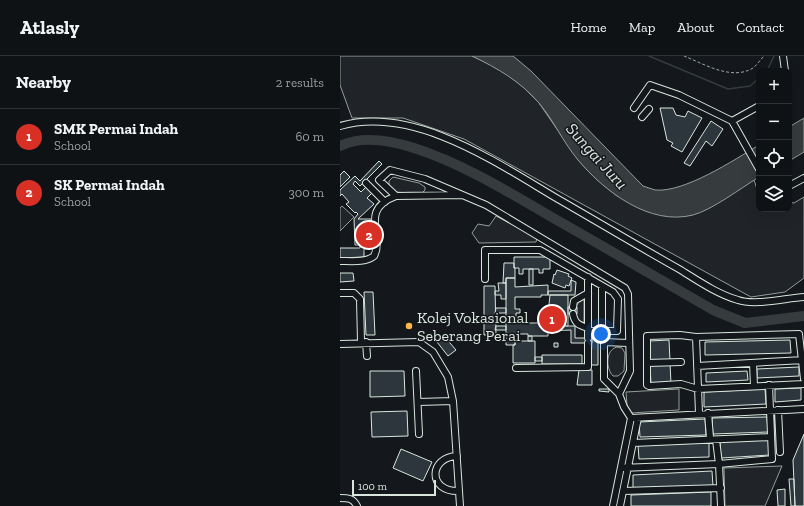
<!DOCTYPE html>
<meta charset="utf-8">
<style>
body{margin:0;font-family:"Zilla Slab",serif;background:#1d2022;color:#f1f3f6}
.controls{position:absolute;right:12px;top:12px;display:grid;overflow:hidden;border-radius:8px;box-shadow:0 4px 16px #0002}
.controls button{width:36px;height:36px;display:grid;place-items:center;padding:0;border:0;border-bottom:1px solid #2f3234;background:#0f1215;color:#f1f3f6;font:20px sans-serif}
.scale{position:absolute;left:12px;bottom:10px;width:84px;box-sizing:border-box;padding-left:4px;border:2px solid #d8e6dc;border-top:0;font-size:11px;line-height:14px;white-space:nowrap;color:#d8e6dc;-webkit-text-stroke:3px #14181c;paint-order:stroke}
.you{position:absolute;left:261px;top:278px;width:14px;height:14px;margin:-10px;border:3px solid #fff;border-radius:50%;background:#1a73e8;box-shadow:0 0 0 6px #1a73e833}
.badge{display:grid;place-items:center;width:26px;height:26px;border-radius:50%;background:#d93025;color:#fff;font-size:13px;font-weight:700}
.pin{position:absolute;translate:-50% -50%;border:2px solid #fff;box-shadow:0 1px 4px #0006}
.list{margin:0;padding:0;list-style:none}
h2{display:flex;justify-content:space-between;align-items:center;height:52px;margin:0;padding:0 16px;font-size:17px}
h2 small{font-size:13px;font-weight:400;color:#9b9ea0}
.list li{display:grid;grid-template-columns:26px 1fr auto;gap:12px;align-items:center;box-sizing:border-box;height:56px;padding:0 16px;border-top:1px solid #2f3234}
.list b{display:block;font-size:15px;white-space:nowrap}
.list p{margin:0;font-size:13px;white-space:nowrap;color:#9b9ea0}
.list em{font-size:13px;font-style:normal;color:#9b9ea0}
.icon{flex:none;width:22px;height:22px;fill:none;stroke:currentColor;stroke-width:2;stroke-linecap:round;stroke-linejoin:round}
.map{position:relative;flex:none;width:464px;height:450px;overflow:hidden}
header{display:flex;align-items:center;gap:24px;box-sizing:border-box;height:56px;padding:0 20px;background:#0f1215;border-bottom:1px solid #2f3234}
header strong{font-size:19px}
nav{display:flex;gap:22px;margin-inline-start:auto;font-size:14px}
main{display:flex}
aside{flex:1;background:#0f1215}
.map>svg:first-child{display:block}
.green{fill:#202428;stroke:#939e99}
.water{fill:#363b3e;stroke:#939e99}
.lines{fill:none;stroke-linecap:round;stroke-linejoin:round}
.stream{stroke:#363b3e;stroke-width:1.5}
.river{stroke:#363b3e;stroke-width:10}
.building{fill:#2c363c;stroke:#d8e6dc}
.minor-casing{stroke:#d8e6dc;stroke-width:8}
.path{stroke:#9da8a2;stroke-width:1;stroke-dasharray:3 2;stroke-linecap:butt}
.minor{stroke:#14181c;stroke-width:6}
.poi-dot{fill:#ffb74d;stroke:#14181c;stroke-width:1.5}
.labels{text-anchor:middle;stroke-width:3;stroke-linejoin:round;paint-order:stroke}
.poi-label{font-size:16px;fill:#d8e6dc;stroke:#14181c;text-anchor:start}
.water-label{font-size:17px;font-style:italic;fill:#d8e6dc;stroke:#14181c}
</style>
<header>
<strong>Atlasly</strong>
<nav><a>Home</a><a>Map</a><a>About</a><a>Contact</a></nav>
</header>
<main>
<aside>
<h2>Nearby<small>2 results</small></h2>
<ul class="list">
<li><span class="badge">1</span><div><b>SMK Permai Indah</b><p>School</p></div><em>60 m</em></li>
<li><span class="badge">2</span><div><b>SK Permai Indah</b><p>School</p></div><em>300 m</em></li>
</ul>
</aside>
<div class="map">
<svg width="464" height="450" viewBox="0 0 464 450">
<rect width="100%" height="100%" fill="#14181c"/>
<path class="green" d="M0 0H132L160 13 182 30 199 47 239 105 254 121 277 140 369 152 414 124 419 139V153H449V146L454 147 464 141V222L445 236 411 241 124 83 63 62H12L0 29Z
M53 121 79 127 85 131V134L81 138 56 136 49 129V125Z
M2 150 14 161 0 175V152Z
M156 160 197 182 196 186 139 187 132 177 138 168 149 170Z
M244 242V267L238 265C235 256 234 247 244 242Z
M277 291 282 292 285 297 284 315 278 320H273C266 313 265 294 277 291Z
M339 333V354L291 357 287 349 286 336Z
M442 410 425 450H385L384 412Z"/>
<path class="water" d="M132 0H173L191 15 303 130C307 131 311 133 315 134 344 137 394 104 419 89V121C401 132 372 154 353 159 310 170 265 136 238 104 223 86 214 65 199 47 180 25 157 12 132 0Z
M464 62V96L449 105V71Z"/>
<g class="lines">
<path class="stream" d="M309 0 388 33 410 30 419 22
M427 15 434 0"/>
<path class="river" d="M0 90C22 79 52 85 74 92 124 108 170 137 215 163 268 193 321 224 373 254L405 267 464 260"/>
</g>
<path class="building" d="M320 52H333L336 59 345 61 348 55 362 62 342 96 331 90 333 87 327 84Z
M371 65 383 73 372 90 366 85 350 110 344 107Z
M39 105 42 108 20 130 15 125 13 128 21 136 26 131 32 137 27 142 34 148 18 163H31L32 193H24V201L0 202V192H20V189H15L14 163 18 158 16 156 15 157 6 148 9 146 2 138 0 140V134L15 120 20 125Z
M4 115 10 121 0 131V119Z
M174 201H210V213H203V217H199V213H183V218H179V212H174Z
M164 207H174V212H175V222H166V227H163Z
M189 213H193V229H189Z
M217 214 229 218 228 220 232 222 229 230 226 229 225 232 212 227 214 218 215 219Z
M0 217H13L14 225 0 226Z
M166 222H175V231L208 229V239H201V241H175V253H180V257H176V267H201V270H208V280H188V278H175V289H166Z
M231 224 236 226 235 239H208V235H231Z
M158 227H166V243H161V239H155V235H159Z
M144 230H155L156 279H144Z
M24 236H33L35 279H26Z
M210 239H228V270H210V259H208Z
M228 251H237V258H228Z
M156 252H166V257H155Z
M156 270H166V274H155Z
M208 270H235V282H252V287H231V274L208 275Z
M104 280 116 294 108 300 97 286Z
M188 280H192V285H188Z
M252 282H258V309H251Z
M329 284 330 305 310 306 309 285Z
M450 284 451 297 365 299V286Z
M175 285H195V307H173V289H175Z
M214 287H218V291H214Z
M202 299H242V308H202Z
M195 301H202V305H195Z
M330 307 331 328H311L310 308Z
M459 311V320L417 322V313Z
M239 314H252V329H237Z
M30 315H64L65 340 30 341Z
M407 315 408 324 366 326V317Z
M461 332V344L435 346V333Z
M259 333H269V336L259 335Z
M425 333 426 348 364 351V336Z
M67 355 68 380 32 381 31 356Z
M427 361 428 376 373 378 372 362Z
M365 363 366 379 300 381 299 366Z
M464 378V450H455L453 404Z
M429 384 430 399 381 402 380 386Z
M369 387V401L299 403 298 389Z
M61 393 92 406 83 425 53 412Z
M372 415 373 430 293 433V419Z
M449 423H454L455 450H451Z
M445 433V450H438L437 434Z
M371 436V450H291V439Z"/>
<g class="lines">
<g class="minor-casing">
<path id="minor" d="M443 0 445 15
M294 52 310 29 339 39 392 65 419 50
M302 61 309 53
M392 65 419 113
M0 70C74 49 157 107 218 143 258 166 298 190 339 213 357 224 377 238 398 244 415 250 446 242 464 241
M26 127 45 146
M449 130 464 122
M122 139 56 140 39 124 50 114 85 123 146 149 285 232 288 238 290 315 279 338 284 351 291 362
M0 205C10 205 26 207 34 200 45 180 18 154 56 140
M248 221V282
M145 223V194H200L273 236 278 243 277 275H248
M262 230V275L264 286
M0 237H14L20 243 21 286
M233 251 234 245 248 237
M233 258C235 268 239 269 248 272
M356 281 359 357
M26 286 27 300
M0 288 79 286 93 296 108 321 113 345 120 450
M307 307 341 306
M413 307 414 330
M357 310 464 304
M176 312 248 311V287
M76 315 79 378
M464 323 459 278 356 281 340 279 307 280V329L309 330 341 328 358 333 464 328
M279 338 264 323V286L288 287
M78 346 113 345
M438 354 440 396
M368 357 370 382
M376 384 379 408 381 450
M293 387 431 381
M117 400C89 401 87 436 119 435
M281 412 379 408 432 403 429 329
M283 435 381 432
M0 442C8 442 13 442 17 450
M273 450 291 362 464 353
M280 450 298 362"/>
</g>
<path class="path" d="M344 0C364 8 392 25 413 12 417 9 420 4 424 0"/>
<use href="#minor" class="minor"/>
</g>
<circle class="poi-dot" cx="69" cy="270" r="4"/>
<g class="labels">
<g class="poi-label">
<text x="77" y="267">Kolej Vokasional<tspan x="77" dy="18">Seberang Perai</tspan></text>
</g>
<g class="water-label">
<text transform="translate(257 100) rotate(48)" y="6">Sungai Juru</text>
</g>
</g>
</svg>
<div class="controls">
<button>+</button>
<button>−</button>
<button><svg class="icon" aria-label="locate" viewBox="0 0 24 24"><circle cx="12" cy="12" r="6"/><path d="M12 2v4M12 18v4M2 12h4M18 12h4"/></svg></button>
<button><svg class="icon" aria-label="layers" viewBox="0 0 24 24"><path d="M12 4l9 5-9 5-9-5zM3 14l9 5 9-5"/></svg></button>
</div>
<div class="scale">100 m</div>
<div class="you"></div>
<div class="pin badge" style="left:212px;top:263px">1</div>
<div class="pin badge" style="left:29px;top:179px">2</div>
</div>
</main>
